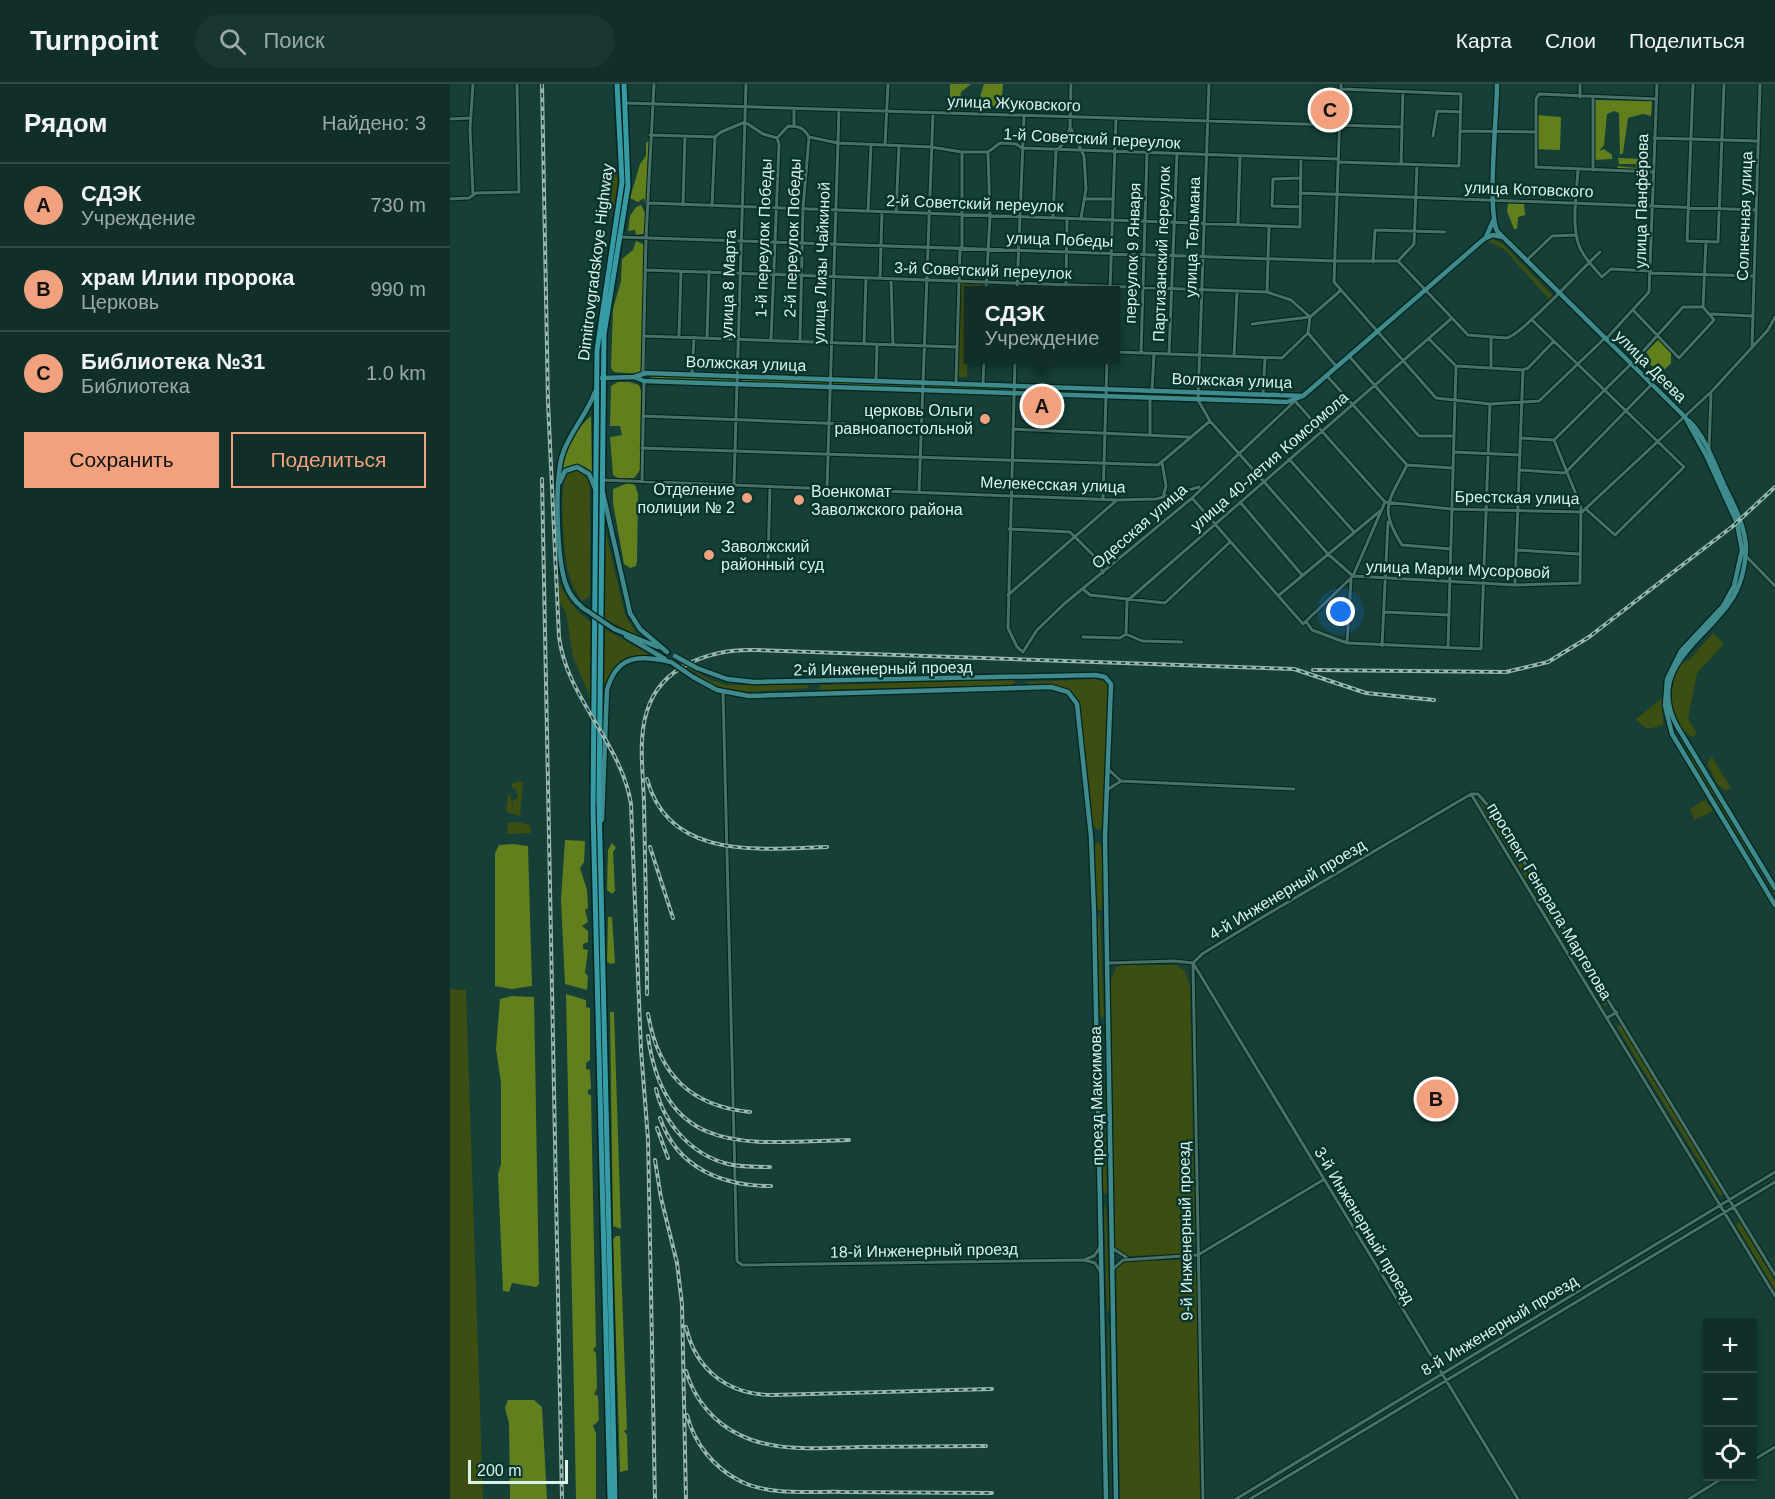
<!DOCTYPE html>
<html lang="ru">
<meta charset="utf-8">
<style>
body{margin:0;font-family:Helvetica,sans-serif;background:#193731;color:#f1f3f6}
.controls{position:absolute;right:18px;bottom:18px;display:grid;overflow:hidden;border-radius:0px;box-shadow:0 3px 9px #0003}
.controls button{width:54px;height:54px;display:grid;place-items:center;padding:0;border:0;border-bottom:2px solid #304a46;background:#102f29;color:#f1f3f6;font:30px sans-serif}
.scale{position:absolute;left:18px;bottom:15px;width:100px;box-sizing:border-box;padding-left:6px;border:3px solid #dbf1eb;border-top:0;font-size:16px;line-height:21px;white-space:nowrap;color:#dbf1eb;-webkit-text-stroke:4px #08352d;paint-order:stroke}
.you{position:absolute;left:891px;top:528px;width:21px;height:21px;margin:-15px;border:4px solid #fff;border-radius:50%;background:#1a73e8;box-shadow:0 0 0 9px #1a73e833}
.badge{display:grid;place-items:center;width:39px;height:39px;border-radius:50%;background:#f1a17d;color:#111;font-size:20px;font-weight:700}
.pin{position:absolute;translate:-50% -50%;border:3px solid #fff;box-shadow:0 2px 6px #0006}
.popup{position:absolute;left:514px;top:202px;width:156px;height:78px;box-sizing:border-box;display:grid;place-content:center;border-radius:0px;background:#102f29;filter:drop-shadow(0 2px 4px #0005);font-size:20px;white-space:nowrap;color:#9ca9a8}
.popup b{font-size:22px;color:#f1f3f6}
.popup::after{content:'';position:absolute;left:50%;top:100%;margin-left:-12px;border:12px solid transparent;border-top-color:#102f29}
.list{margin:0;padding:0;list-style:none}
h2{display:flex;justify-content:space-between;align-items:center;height:78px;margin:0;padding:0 24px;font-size:26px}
h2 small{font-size:20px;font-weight:400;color:#9ca9a8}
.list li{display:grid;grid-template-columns:39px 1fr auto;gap:18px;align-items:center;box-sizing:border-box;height:84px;padding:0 24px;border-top:2px solid #304a46}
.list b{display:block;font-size:22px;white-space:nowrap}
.list p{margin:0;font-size:20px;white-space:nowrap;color:#9ca9a8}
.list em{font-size:20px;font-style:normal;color:#9ca9a8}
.actions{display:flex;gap:12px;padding:18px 24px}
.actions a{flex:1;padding:14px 0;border:2px solid #f1a17d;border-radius:0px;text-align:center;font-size:21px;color:#f1a17d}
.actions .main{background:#f1a17d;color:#111}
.icon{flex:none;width:33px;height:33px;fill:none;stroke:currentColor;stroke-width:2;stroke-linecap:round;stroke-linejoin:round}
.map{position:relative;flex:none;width:1325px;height:1415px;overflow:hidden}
header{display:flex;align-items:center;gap:36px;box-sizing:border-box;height:84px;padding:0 30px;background:#102f29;border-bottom:2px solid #304a46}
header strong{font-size:28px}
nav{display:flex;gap:33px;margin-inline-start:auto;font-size:21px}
.search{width:420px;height:54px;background:#193731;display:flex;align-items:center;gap:15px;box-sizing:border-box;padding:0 21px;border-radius:33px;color:#9ca9a8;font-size:22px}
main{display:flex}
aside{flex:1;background:#102f29}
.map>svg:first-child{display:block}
.green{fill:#3c4e11}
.forest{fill:#627f1e}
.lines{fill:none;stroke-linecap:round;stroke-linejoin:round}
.minor-casing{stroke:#04241e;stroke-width:5}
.major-casing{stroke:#04241e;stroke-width:7}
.highway-casing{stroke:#04241e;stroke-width:8}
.minor{stroke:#487167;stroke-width:3}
.major{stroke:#3e8a8c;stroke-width:4.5}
.highway{stroke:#379ba5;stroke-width:5}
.rail-casing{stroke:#99b5af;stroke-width:4}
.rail{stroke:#08352d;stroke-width:1.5;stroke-dasharray:4.5;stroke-linecap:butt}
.major-bridge-casing{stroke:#04241e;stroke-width:7;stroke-linecap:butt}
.major-bridge{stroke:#3e8a8c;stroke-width:4.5}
.poi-dot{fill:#f1a17d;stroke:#08352d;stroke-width:2}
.labels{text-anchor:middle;stroke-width:5;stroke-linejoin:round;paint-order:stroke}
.street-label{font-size:16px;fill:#dbf1eb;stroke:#08352d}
.poi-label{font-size:16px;fill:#dbf1eb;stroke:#08352d;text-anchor:end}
</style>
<header>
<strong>Turnpoint</strong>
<div class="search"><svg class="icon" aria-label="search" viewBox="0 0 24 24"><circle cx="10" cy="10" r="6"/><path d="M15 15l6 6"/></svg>Поиск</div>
<nav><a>Карта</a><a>Слои</a><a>Поделиться</a></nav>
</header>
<main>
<aside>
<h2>Рядом<small>Найдено: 3</small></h2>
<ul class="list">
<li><span class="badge">A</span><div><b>СДЭК</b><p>Учреждение</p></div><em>730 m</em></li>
<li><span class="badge">B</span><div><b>храм Илии пророка</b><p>Церковь</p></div><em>990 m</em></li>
<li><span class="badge">C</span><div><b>Библиотека №31</b><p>Библиотека</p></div><em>1.0 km</em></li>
</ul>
<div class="actions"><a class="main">Сохранить</a><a>Поделиться</a></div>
</aside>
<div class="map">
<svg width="1325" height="1415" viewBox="0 0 1325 1415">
<rect width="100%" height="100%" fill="#153f37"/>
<path class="green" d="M166 88 169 97 164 128 154 120 158 98Z
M1041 154 1053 160 1103 212 1099 215 1055 166 1036 156Z
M510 199 533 200V206H518L517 293H507Z
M129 387 137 394 140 402V512L132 517C125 508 121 498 118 487 114 470 108 399 118 388Z
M153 436 175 531 189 553 155 535Z
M109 498C117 516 125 527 141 538V626L139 611 123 573 116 528 108 516Z
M155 545 207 575C162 564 158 595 152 630Z
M1263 549 1274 560 1247 589 1238 635 1247 649 1243 653C1216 638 1218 602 1231 579L1239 576Z
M222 574 260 596 277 601H357L359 604 297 608 280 607 263 601Z
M646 595 657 599 661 609 653 741 650 746 643 743 628 617C612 591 593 609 575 598Z
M562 596 565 598 562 601 371 606 369 604 371 601Z
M1212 614 1213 641 1198 645 1185 636Z
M1239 669 1325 809V811L1238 670Z
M1262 673 1281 704 1276 707 1268 701 1257 680Z
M68 697 73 699 70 732 56 728 58 711 60 710 63 724V716L68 714 66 705 62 704V700Z
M1027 714 1048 738 1159 920 1154 922Z
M1255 716 1262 725 1261 728 1244 736 1240 725Z
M67 738 80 741 81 749 57 750 58 739Z
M648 757 653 765 652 826H646L645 821 644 764Z
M650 832 654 932 652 934 650 932 647 834Z
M671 881H726L735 887 740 902 745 1158 743 1165 737 1170 676 1172 665 1165 660 897 666 884Z
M0 905 16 906 33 1415H0Z
M1171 939 1273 1110 1270 1112 1167 943Z
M653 945 657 1108 655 1111 653 1108 650 948Z
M656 1121 660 1226 657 1228 654 1124Z
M1290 1138 1325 1197V1206L1286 1141Z
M735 1176 742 1180 746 1189 750 1415H670L666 1183 676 1177Z
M658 1238 659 1240 660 1378 658 1375Z"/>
<path class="forest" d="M500 0H521L511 8 510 15 512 19H518L520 15H525L524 20 500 23Z
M534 0H553L551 25 534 23 528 19Z
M1145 16 1202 17 1201 32 1193 30 1178 34 1173 69 1170 71 1169 29 1164 27 1157 30 1154 61 1149 67 1154 65 1162 71V75L1144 76Z
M1087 31 1111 33 1110 66 1085 65Z
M199 57 201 99 196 125 194 114 188 118 180 114 190 80 196 72V59Z
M1196 65 1200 67 1199 87 1167 86 1168 82 1186 84V80H1169L1168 74 1193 75Z
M1058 119 1074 120 1075 131 1068 133 1067 145H1064L1057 127Z
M191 121 199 136 197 149 186 151 185 146 178 147 180 132 186 123Z
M186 157 195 161 196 284 189 290 164 288 161 284 163 225 171 197 172 175 183 166Z
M1209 255 1221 268V279L1211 289 1196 277 1199 272 1196 268Z
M201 291 285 294V298L201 295Z
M292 294 378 297 377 301 292 298Z
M383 296 469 300V304L383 301Z
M168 298H179L189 301 191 307 190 386 184 394H168L163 391 160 353 172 351 170 342H160L161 302Z
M476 301 562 303 561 307 476 305Z
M565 303 655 306V311L565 308Z
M141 332 142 389C133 379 124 378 112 385 116 367 126 344 141 332Z
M178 399 185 401 188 410 187 477 186 482 180 484 174 480 163 419V405Z
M115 756 135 757 134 778 130 784 137 806 138 824 135 826 138 838 132 842 138 847V858L133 860V865L138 866 135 889 138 892 137 906 115 900 111 816Z
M162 759 166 764 163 768 165 807 162 810 157 806 158 766Z
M63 760 78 762 82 902 62 905 45 902V769L49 761Z
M158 833H162L165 879 160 880 157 877Z
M116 910 136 916V923L140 924V976L136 979V985L140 986 141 1005 138 1006V1010L141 1011 146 1262 143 1266 146 1269 147 1304 144 1310 148 1312 149 1336 143 1342 146 1349V1415H126Z
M62 912 84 913 89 1200 86 1203 62 1199 59 1208 53 1207 48 1090 51 1080V999L46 965 50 915Z
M160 928H164L171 1145 163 1142Z
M166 1152H170L177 1345 174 1347 177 1351 178 1386 170 1388 163 1155Z
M58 1316H84L92 1323 97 1415H60L59 1339 55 1324Z"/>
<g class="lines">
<g class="minor-casing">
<path id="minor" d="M23 0 20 45 23 111
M621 0 620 43 634 72 636 105 631 134
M759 0 748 316 760 337 878 470 903 492 1065 501 1130 499 1131 423 1104 356
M891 0 884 198 986 314 1040 320 1089 317 1155 254
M1243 0 1237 157 1268 158 1274 0
M1130 13V0
M175 19 952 43
M0 35 21 34
M344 42V24
M1010 47 1086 48
M200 51 265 53 271 48 295 38 313 50 327 54 338 42C349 42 354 44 359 53L388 59 481 63 512 68H538L550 59 566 60 572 64 888 75
M983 52 987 27 1011 28
M1204 54 1307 57
M435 61 438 0
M512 68V164
M888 78 1009 82 1011 10 891 5
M951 80 953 8
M1128 85C1127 109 1120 145 1131 166 1136 176 1145 185 1152 193L1161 185 1201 187
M1143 86V14
M1203 88 1086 83V15L1089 10 1206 15
M850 109 1306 126
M0 115 19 114 26 109 69 108 67 0
M635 115H663
M199 119 850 143 851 74
M233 121 235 52
M262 122 265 53
M850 123 822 122 823 95 851 94
M418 128 421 61
M446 129 449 62
M603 133 606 67 615 58 620 44
M788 140 790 73
M169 153 885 177H948L964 160 967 81
M1076 177 1102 152 1126 151
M923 178 925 146 995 148
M949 178 1018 251 1056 254C1070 253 1134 182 1150 168
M196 186 817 208 841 216 860 233
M1201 189 1304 192
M430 194 432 128
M441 195 443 261
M616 200 617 134
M536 206 540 132 538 68
M567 206 574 32
M601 206V200
M660 206 666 35
M817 208 819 142
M1253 223 1256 157
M1183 226 1229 274 1264 236 1253 223H1233L1187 274
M1262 230 1302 232
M1082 236 1234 383 1165 451 1137 426
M802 240 860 233 890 207
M858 249 886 282
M858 249 860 233
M194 252 507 263
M229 252 231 187
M257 253 259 187
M321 255 329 60 327 54
M979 255 1006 282 1073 286 1078 284 1104 257
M1156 255 1199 208 1207 0
M350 256 353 125 359 53
M414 260 416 194
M1302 262 1310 0
M666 268 832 274 858 249
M691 269 697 69
M719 270 727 70
M899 272 969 352H1004
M784 273 787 207
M565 276 558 544 567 563 573 568 587 546 614 520 742 414 845 317 935 418 1001 425 1132 428 1262 307 1318 246 1325 233
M1041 284V253
M193 289 196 154 204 0
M242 290 244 253
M877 292 957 381 1003 384
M426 297 427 260
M506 299 510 164
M533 300 534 276
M702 306 704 270
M813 311 815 274
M193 332 471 343
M563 345 739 353
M700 351V314
M1070 354 1104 356 1181 280
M192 364 708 381 760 337
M1259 365 1261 309
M1004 368 1069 371
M839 375 904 448
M712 378 716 402 713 413
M957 381C939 418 928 423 952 461L1001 465
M1070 386 1114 389 1118 386 1202 300
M152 396 667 416 706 415 749 403
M192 398 194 297
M284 400 296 0
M377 404 389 26
M469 408 483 29
M742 414 853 540 903 492 935 418
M653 415 657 276
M790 418 852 491
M559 445 620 448 647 475 653 489
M1067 466 1129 470
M1295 471 1325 502
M318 478 320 402
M1065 500 1073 286
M634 506 640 511 715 519 780 458
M558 511 667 416
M828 512 930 427
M935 528 999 531
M856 537 862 546 897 559 1031 565 1040 320
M676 550 677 517 1002 234
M633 553 670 554 676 550 692 557 732 558
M897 559 901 496
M932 562 938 438
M998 563 1006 282
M273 608 287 1177 292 1181 634 1176 645 1179 650 1187
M659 686 671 697
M657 706 671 697 844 705
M1021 710 1325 1212
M1021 710H1028L1045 730 1325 1191
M658 879 725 877 743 879
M743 879 1068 1415
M743 879 752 870 811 834 1021 710
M743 881 753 1415
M1157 934 1167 928
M662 1164 676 1173
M636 1175 644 1172 650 1163
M663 1185 673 1176 748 1171 873 1096
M1302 1377 1325 1363
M786 1415 1325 1088
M800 1415 1325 1098
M1239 1415 1276 1392"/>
</g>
<g class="major-casing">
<path id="major" d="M1047 0C1047 31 1037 123 1047 147L1235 333 1257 373 1287 439 1292 466 1284 502 1273 522 1231 567 1217 595 1215 622 1222 650 1325 821
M1036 153 1043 137
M184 293 194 297 837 318 853 312 1034 155 1043 151 1052 153
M152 294 184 293 196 289 853 312
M1239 337C1255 352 1265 381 1274 401 1284 421 1296 443 1296 466 1295 484 1290 504 1280 518 1253 558 1196 585 1227 642L1325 804
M110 398 115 387 127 383 139 390 145 404
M153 409 180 529 190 545 217 568
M133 524C124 517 118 508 115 498 107 471 104 395 113 369 120 348 137 330 145 308
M164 545 208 563
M176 552 215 575
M247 584 277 595 304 598 646 591 655 593 661 600 655 753 666 1415
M243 593 267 606 299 612 601 603 618 608 627 620 641 753 644 829 656 1415
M152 736 157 606C167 570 190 571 221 578"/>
</g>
<g class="highway-casing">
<path id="highway" d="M160 1415 143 726 147 266 172 98 167 0
M165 1415 149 714 154 250 178 102 174 0"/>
</g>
<use href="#minor" class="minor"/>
<use href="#major" class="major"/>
<use href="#highway" class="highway"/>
<g class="rail-casing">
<path id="rail" d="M92 0 98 318 109 553C117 615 171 658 181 720L191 966 198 1055 205 1415
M92 395 112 1415
M863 586 1056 588 1098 578 1139 553 1283 442 1325 403
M197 695C219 777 310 765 377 763
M200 763 223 834
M197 910C197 846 195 782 194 718 193 688 188 655 197 627 211 581 262 565 304 566L844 585 916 609 984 616
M198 930C208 989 239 1022 300 1028
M198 952C215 1077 302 1058 399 1056
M206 1005C214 1040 242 1071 278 1080 291 1083 307 1083 320 1083
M210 1034C227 1084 272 1102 321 1102
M207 1044 218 1074
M205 1076 211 1114 227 1179 232 1220 236 1415
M236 1243C246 1287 279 1311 323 1311L542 1305
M236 1287C244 1315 264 1339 290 1351 326 1369 373 1364 412 1363 453 1363 494 1362 536 1362
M237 1331C244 1359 264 1384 290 1397 319 1412 362 1407 395 1408 444 1408 493 1409 542 1409"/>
</g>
<use href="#rail" class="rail"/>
<g class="major-bridge-casing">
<path id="major-bridge" d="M133 524 164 545
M225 572 247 584
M221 578 243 593"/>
</g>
<use href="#major-bridge" class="major-bridge"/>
</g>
<g class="poi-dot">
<circle cx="535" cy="335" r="6"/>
<circle cx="297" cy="414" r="6"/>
<circle cx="349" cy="416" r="6"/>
<circle cx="259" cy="471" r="6"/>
</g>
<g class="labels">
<g class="street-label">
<text transform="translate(564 19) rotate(2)" y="6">улица Жуковского</text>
<text transform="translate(642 54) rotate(3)" y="6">1-й Советский переулок</text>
<text transform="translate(1079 105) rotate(2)" y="6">улица Котовского</text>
<text transform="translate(1191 117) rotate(-89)" y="6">улица Панфёрова</text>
<text transform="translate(525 119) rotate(2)" y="6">2-й Советский переулок</text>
<text transform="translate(1294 132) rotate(-88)" y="6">Солнечная улица</text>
<text transform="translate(742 153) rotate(-88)" y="6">улица Тельмана</text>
<text transform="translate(313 154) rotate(-88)" y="6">1-й переулок Победы</text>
<text transform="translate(342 154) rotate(-88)" y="6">2-й переулок Победы</text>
<text transform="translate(610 155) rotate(2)" y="6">улица Победы</text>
<text transform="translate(682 169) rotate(-88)" y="6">переулок 9 Января</text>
<text transform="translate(711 170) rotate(-88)" y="6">Партизанский переулок</text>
<text transform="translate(145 178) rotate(-83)" y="6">Dimitrovgradskoye Highway</text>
<text transform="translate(371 179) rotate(-88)" y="6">улица Лизы Чайкиной</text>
<text transform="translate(533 186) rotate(2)" y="6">3-й Советский переулок</text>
<text transform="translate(278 200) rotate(-88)" y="6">улица 8 Марта</text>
<text transform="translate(296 279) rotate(2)" y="6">Волжская улица</text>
<text transform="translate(1201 282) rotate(45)" y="6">улица Деева</text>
<text transform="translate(782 296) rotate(2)" y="6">Волжская улица</text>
<text transform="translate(819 377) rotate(-41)" y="6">улица 40-летия Комсомола</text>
<text transform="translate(603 400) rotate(2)" y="6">Мелекесская улица</text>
<text transform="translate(1067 413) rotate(1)" y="6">Брестская улица</text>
<text transform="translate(689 442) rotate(-41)" y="6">Одесская улица</text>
<text transform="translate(1008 485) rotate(2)" y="6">улица Марии Мусоровой</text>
<text transform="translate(433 584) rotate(-1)" y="6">2-й Инженерный проезд</text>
<text transform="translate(837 805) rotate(-31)" y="6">4-й Инженерный проезд</text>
<text transform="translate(1100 817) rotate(59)" y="6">проспект Генерала Маргелова</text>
<text transform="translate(646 1012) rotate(-91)" y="6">проезд Максимова</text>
<text transform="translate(915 1141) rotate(59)" y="6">3-й Инженерный проезд</text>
<text transform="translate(735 1147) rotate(-91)" y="6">9-й Инженерный проезд</text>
<text transform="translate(474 1166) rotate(-1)" y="6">18-й Инженерный проезд</text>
<text transform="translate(1049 1241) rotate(-31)" y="6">8-й Инженерный проезд</text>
</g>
<g class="poi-label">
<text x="523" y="332">церковь Ольги<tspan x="523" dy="18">равноапостольной</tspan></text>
<text x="285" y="411">Отделение<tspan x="285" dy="18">полиции № 2</tspan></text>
<text x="361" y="413" text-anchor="start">Военкомат<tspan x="361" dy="18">Заволжского района</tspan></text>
<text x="271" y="468" text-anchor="start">Заволжский<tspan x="271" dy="18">районный суд</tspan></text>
</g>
</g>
</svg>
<div class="controls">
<button>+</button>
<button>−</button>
<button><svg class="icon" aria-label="locate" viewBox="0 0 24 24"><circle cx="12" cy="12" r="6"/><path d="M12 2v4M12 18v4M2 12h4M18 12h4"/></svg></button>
</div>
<div class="scale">200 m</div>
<div class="you"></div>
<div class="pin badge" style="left:592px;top:322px">A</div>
<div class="popup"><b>СДЭК</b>Учреждение</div>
<div class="pin badge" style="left:986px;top:1015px">B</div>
<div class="pin badge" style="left:880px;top:26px">C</div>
</div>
</main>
